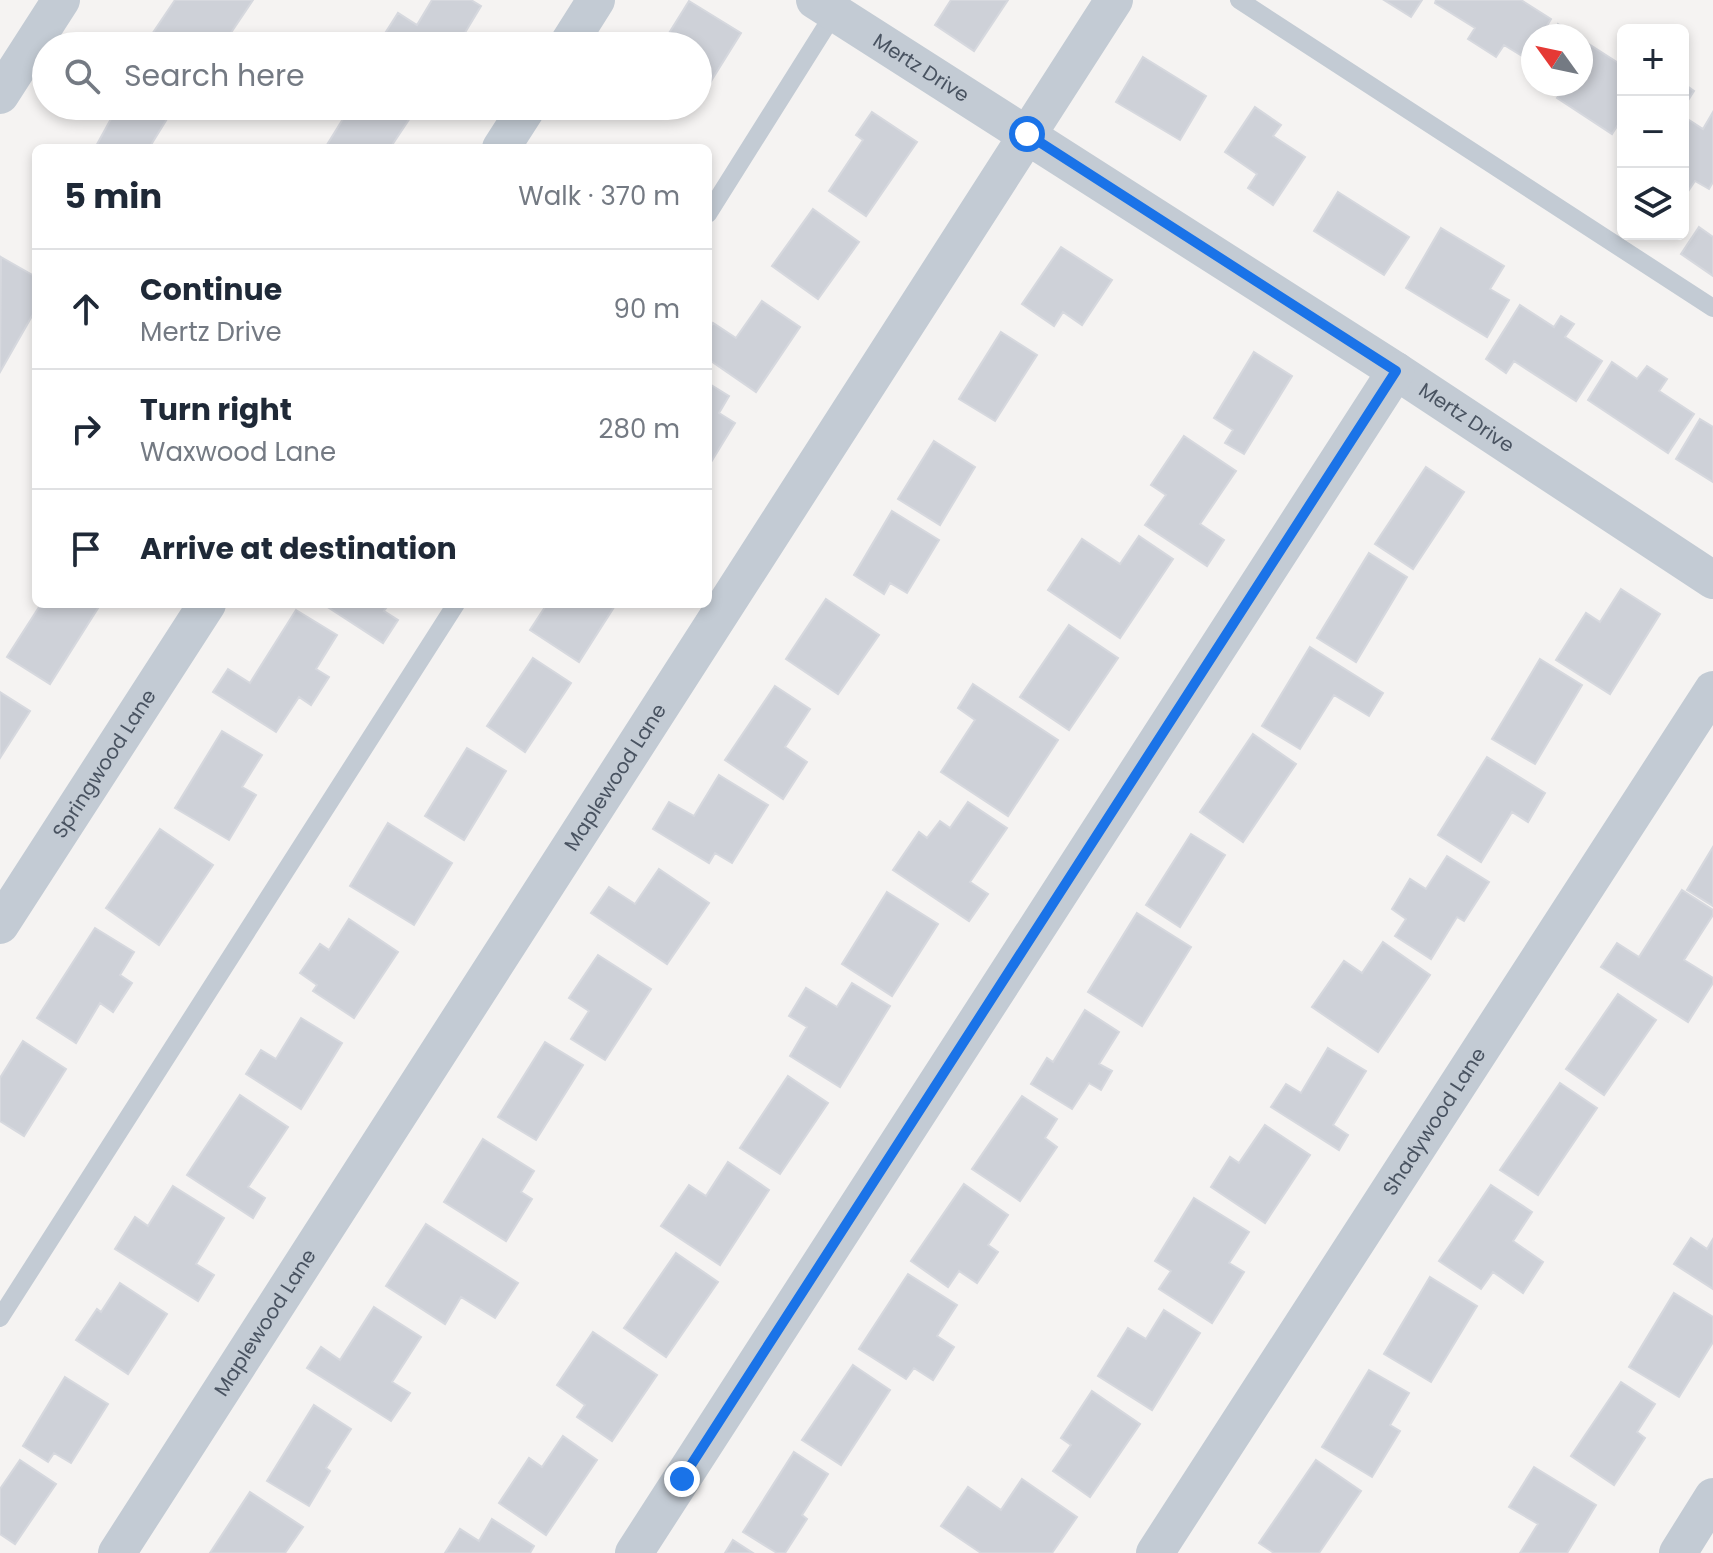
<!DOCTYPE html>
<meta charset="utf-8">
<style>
body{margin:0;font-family:Poppins,sans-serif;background:#f2f2f3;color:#1f2937}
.controls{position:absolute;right:24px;top:24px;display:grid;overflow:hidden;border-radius:12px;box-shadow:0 4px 12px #0003}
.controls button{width:72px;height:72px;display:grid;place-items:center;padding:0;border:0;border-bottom:2px solid #e0e1e3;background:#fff;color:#1f2937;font:40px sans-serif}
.compass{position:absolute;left:1521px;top:24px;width:72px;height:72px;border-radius:50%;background:#fff;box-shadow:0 4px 12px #0003;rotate:303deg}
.stop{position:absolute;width:24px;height:24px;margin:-18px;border:6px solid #1a73e8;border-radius:50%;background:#fff}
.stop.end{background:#1a73e8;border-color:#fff;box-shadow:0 2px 8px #0008}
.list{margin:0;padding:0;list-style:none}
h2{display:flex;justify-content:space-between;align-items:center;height:104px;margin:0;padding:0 32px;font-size:34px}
h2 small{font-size:26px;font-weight:400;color:#747a83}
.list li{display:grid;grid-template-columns:52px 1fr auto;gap:24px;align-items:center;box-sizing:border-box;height:120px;padding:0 32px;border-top:2px solid #e0e1e3}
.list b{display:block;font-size:30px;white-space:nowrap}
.list p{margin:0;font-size:26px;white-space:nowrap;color:#747a83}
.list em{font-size:26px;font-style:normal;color:#747a83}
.icon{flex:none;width:44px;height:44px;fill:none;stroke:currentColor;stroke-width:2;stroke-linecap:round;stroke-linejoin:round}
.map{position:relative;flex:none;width:1713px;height:1553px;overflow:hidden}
.search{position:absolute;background:#fff;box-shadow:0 4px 12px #0003;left:32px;top:32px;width:680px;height:88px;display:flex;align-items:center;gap:20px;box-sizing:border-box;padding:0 28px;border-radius:44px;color:#747a83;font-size:30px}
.panel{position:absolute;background:#fff;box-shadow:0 4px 12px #0003;left:32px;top:144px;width:680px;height:464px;border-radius:12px}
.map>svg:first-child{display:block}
.building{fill:#ced1d8;stroke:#d6d8de;stroke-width:2}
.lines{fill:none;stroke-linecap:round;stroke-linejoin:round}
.service{stroke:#c3cbd4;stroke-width:18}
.minor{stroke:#c3cbd4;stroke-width:38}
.route{stroke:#1a73e8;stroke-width:10}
.labels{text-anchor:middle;stroke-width:6;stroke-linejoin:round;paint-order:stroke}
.street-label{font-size:20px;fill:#495361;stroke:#fff}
</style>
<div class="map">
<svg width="1713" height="1553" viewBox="0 0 1713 1553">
<rect width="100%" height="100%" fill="#f5f3f2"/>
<path class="building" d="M175 0H253L222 46H150L146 43Z
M432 0H471L481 6 457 46H377L398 13 417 25Z
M951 0H1008L974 51 935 25Z
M1384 0H1422L1411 17Z
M1436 0H1521L1551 19 1541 36H1533V49L1527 59 1504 45 1496 57 1468 39 1475 28 1435 3Z
M689 1 741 33 698 102V46H661Z
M1558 24 1576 36H1551Z
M1581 39 1623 66V117L1612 134 1557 98 1566 84H1581Z
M1143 57 1206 96 1180 140 1116 102Z
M1683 83 1694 91 1683 108Z
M118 106H175L149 148H95Z
M351 106H405L414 112 390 148H325Z
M1255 107 1281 125 1273 136 1305 157 1273 205 1248 188 1257 174 1225 152Z
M872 112 917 142 866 216 829 191 863 140 856 135Z
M1713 112V182L1709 189 1695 181 1683 199V116L1703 129Z
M1338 192 1409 237 1384 275 1314 231Z
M813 209 859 242 818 299 772 266Z
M1699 227 1713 237V276L1681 254Z
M1441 228 1504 266 1490 289 1509 300 1487 337 1406 288Z
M1061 247 1112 280 1082 325 1063 312 1054 326 1022 304Z
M1 257 36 277V309L0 372Z
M762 301 800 327 756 392 708 359V331L713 323 736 338Z
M1520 305 1554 327 1561 316 1574 324 1565 337 1602 361 1576 401 1514 361 1506 373 1486 359Z
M1001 332 1037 355 995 421 959 399Z
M1254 352 1292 376 1244 454 1225 443 1233 430 1214 418Z
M1612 362 1637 379 1647 366 1667 379 1659 391 1694 414 1668 453 1588 400Z
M708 383 729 396 719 413 735 423 708 467Z
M1700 419 1713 427V482L1676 459Z
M1184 436 1236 471 1200 524 1224 540 1207 566 1145 525 1166 495 1151 485Z
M934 441 975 467 940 525 898 499Z
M1426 467 1464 492 1413 569 1375 544Z
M892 511 939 540 907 593 890 583 884 594 854 575Z
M1139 536 1173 559 1120 638 1048 590 1082 539 1120 564Z
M1369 553 1407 577 1356 662 1317 638Z
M1621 589 1660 614 1610 694 1556 660 1586 613 1600 622Z
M826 599 879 635 838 694 786 659Z
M41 604 100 605 50 684 7 657Z
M323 604H389L384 611 398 620 383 643Z
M547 604 558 605 616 604 579 662 530 630Z
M296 610 337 635 316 669 329 677 311 705 299 697 276 732 213 692 228 669 250 683Z
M1069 625 1118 658 1069 730 1020 697Z
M1310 647 1383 693 1369 716 1334 695 1300 749 1262 726Z
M533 658 571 683 525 752 487 726Z
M1540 659 1582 685 1535 764 1492 739Z
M973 684 1058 740 1008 816 941 772 975 720 958 708Z
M775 686 810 709 785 747 807 762 783 799 725 760Z
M0 692 30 711 0 758Z
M222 731 262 755 242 787 256 795 229 840 175 808Z
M1253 734 1296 764 1243 842 1200 812Z
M467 748 506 771 464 840 425 816Z
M1487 757 1545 793 1528 822 1512 812 1481 862 1438 835Z
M719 775 768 805 732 863 715 853 709 863 653 829 669 802 694 816Z
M968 802 1007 828 970 882 988 894 969 921 893 870 919 832 927 838 940 821 950 828Z
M388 823 452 863 414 925 350 886Z
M160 829 213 865 159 945 106 908Z
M1191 834 1225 855 1180 927 1146 905Z
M1713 847V906L1687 890Z
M1447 856 1489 882 1464 921 1457 917 1431 959 1395 936 1406 919 1392 909 1410 879 1426 889Z
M659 869 709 903 667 964 591 913 609 887 635 904Z
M1682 890 1713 910V915L1684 960 1713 978V983L1688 1022 1601 967 1617 943 1639 957Z
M887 892 938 924 892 996 842 964Z
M1137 913 1191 947 1142 1026 1088 992Z
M349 919 398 952 354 1018 313 991 317 985 300 973 320 944 329 950Z
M95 928 134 952 120 975 132 983 113 1012 100 1003 76 1043 37 1018Z
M1383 942 1430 975 1378 1052 1312 1007 1344 961 1362 973Z
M598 955 651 989 605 1060 571 1039 589 1011 569 998Z
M852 983 890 1006 840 1087 790 1056 807 1027 789 1016 806 988 837 1007Z
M1618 994 1656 1020 1604 1095 1566 1069Z
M1085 1010 1119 1032 1099 1064 1112 1071 1101 1090 1089 1083 1072 1109 1031 1084 1047 1058 1053 1062Z
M301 1018 342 1043 301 1109 246 1074 261 1050 276 1059Z
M23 1041 66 1069 24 1136 0 1121V1078Z
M545 1042 583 1065 536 1140 498 1117Z
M1328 1048 1366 1071 1333 1125 1348 1135 1339 1150 1271 1107 1286 1084 1301 1093Z
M788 1076 828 1103 780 1174 740 1148Z
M1560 1083 1597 1108 1538 1195 1500 1170Z
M240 1095 288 1127 248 1187 265 1198 253 1218 187 1175Z
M1022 1096 1057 1119 1045 1138 1057 1147 1020 1201 972 1169Z
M1265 1125 1310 1155 1265 1223 1211 1187 1230 1157 1239 1163Z
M483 1139 534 1171 521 1192 532 1199 506 1241 444 1202Z
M728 1162 769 1190 720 1265 661 1226 689 1185 706 1196Z
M964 1184 1008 1215 988 1245 998 1252 977 1283 959 1271 948 1287 911 1261Z
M1491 1185 1532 1212 1513 1241 1543 1262 1523 1293 1493 1272 1481 1289 1439 1261Z
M173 1186 224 1218 196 1264 214 1275 198 1301 115 1249 135 1217 148 1226Z
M1194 1198 1249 1232 1229 1263 1244 1272 1212 1323 1159 1289 1171 1271 1155 1261Z
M426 1224 518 1283 495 1318 461 1297 445 1324 386 1286Z
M1691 1238 1707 1249 1713 1239V1289L1674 1264Z
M676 1253 718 1282 666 1357 624 1328Z
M908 1274 957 1305 937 1336 954 1347 933 1380 914 1368 906 1379 859 1349Z
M1430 1277 1477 1306 1431 1382 1384 1354Z
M120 1283 167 1314 128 1374 76 1340 97 1309 101 1312Z
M1674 1293 1713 1317V1342L1679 1397 1629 1367Z
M374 1307 421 1337 392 1382 410 1393 391 1421 307 1368 321 1347 340 1360Z
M1164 1310 1200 1333 1152 1410 1098 1376 1128 1328 1146 1339Z
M593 1332 657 1375 612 1441 577 1417 585 1405 557 1385Z
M853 1365 890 1390 841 1465 802 1440Z
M1369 1370 1409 1393 1390 1425 1400 1431 1372 1477 1322 1447Z
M65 1377 108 1404 71 1463 54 1453 48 1462 23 1446Z
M1621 1382 1655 1404 1637 1432 1645 1438 1614 1485 1571 1456Z
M1092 1391 1140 1424 1090 1497 1053 1471 1071 1445 1061 1438Z
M314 1405 351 1429 326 1468 330 1471 309 1506 267 1481Z
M563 1436 597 1460 546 1535 499 1503 529 1458 542 1467Z
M794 1452 828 1474 802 1515 807 1519 785 1553H777L743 1532Z
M20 1460 56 1484 15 1544 0 1534V1489Z
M1316 1460 1361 1491 1319 1553H1274L1259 1543Z
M1534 1467 1596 1505 1567 1553H1520L1538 1524 1509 1507Z
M1022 1479 1077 1517 1052 1553H981L941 1526 968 1487 1001 1510Z
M250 1492 303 1527 285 1553H210Z
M492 1519 534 1546 530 1553H445L460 1529 479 1541Z
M733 1540 753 1553H725Z"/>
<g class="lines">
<path class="service" d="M1239 0 1713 308
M708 214 835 12
M0 1318 456 604"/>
<g class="minor">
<path id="s1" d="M815 0 1396 371 1713 580"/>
<path d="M567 46 596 0"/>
<path d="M0 95 61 0"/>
<path d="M501 148 528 106"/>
<path id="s2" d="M0 925 207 604"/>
<path id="s3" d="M117 1553 1114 0"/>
<path d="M634 1553 1396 371"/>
<path id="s4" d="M1155 1553 1713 690"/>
<path d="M1678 1553 1713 1497"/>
</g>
</g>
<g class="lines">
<path class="route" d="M682 1479 1396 371 1027 134"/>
</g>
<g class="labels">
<g class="street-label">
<text dy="7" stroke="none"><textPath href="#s1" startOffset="126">Mertz Drive</textPath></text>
<text dy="7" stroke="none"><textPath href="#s1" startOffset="774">Mertz Drive</textPath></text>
<text dy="7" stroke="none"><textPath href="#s2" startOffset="192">Springwood Lane</textPath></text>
<text dy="7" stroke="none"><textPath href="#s3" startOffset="922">Maplewood Lane</textPath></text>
<text dy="7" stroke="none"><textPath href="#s4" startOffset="514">Shadywood Lane</textPath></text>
<text dy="7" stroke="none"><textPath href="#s3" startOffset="274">Maplewood Lane</textPath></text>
</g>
</g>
</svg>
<div class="controls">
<button>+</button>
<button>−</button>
<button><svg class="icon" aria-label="layers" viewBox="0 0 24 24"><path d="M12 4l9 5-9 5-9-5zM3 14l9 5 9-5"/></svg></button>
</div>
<svg class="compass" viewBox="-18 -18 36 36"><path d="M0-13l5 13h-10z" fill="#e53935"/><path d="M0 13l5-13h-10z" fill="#747a83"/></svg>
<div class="stop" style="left:1027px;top:134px"></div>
<div class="stop end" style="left:682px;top:1479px"></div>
<div class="search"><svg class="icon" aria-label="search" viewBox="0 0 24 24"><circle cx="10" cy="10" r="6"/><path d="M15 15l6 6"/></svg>Search here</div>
<section class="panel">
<h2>5 min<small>Walk · 370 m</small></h2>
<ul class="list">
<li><svg class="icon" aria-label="ahead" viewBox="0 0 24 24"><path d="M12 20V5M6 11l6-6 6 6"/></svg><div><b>Continue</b><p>Mertz Drive</p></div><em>90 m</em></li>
<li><svg class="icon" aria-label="right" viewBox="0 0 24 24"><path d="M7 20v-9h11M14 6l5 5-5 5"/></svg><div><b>Turn right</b><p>Waxwood Lane</p></div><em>280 m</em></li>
<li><svg class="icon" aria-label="arrive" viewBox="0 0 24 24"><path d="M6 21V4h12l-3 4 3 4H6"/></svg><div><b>Arrive at destination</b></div></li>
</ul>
</section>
</div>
